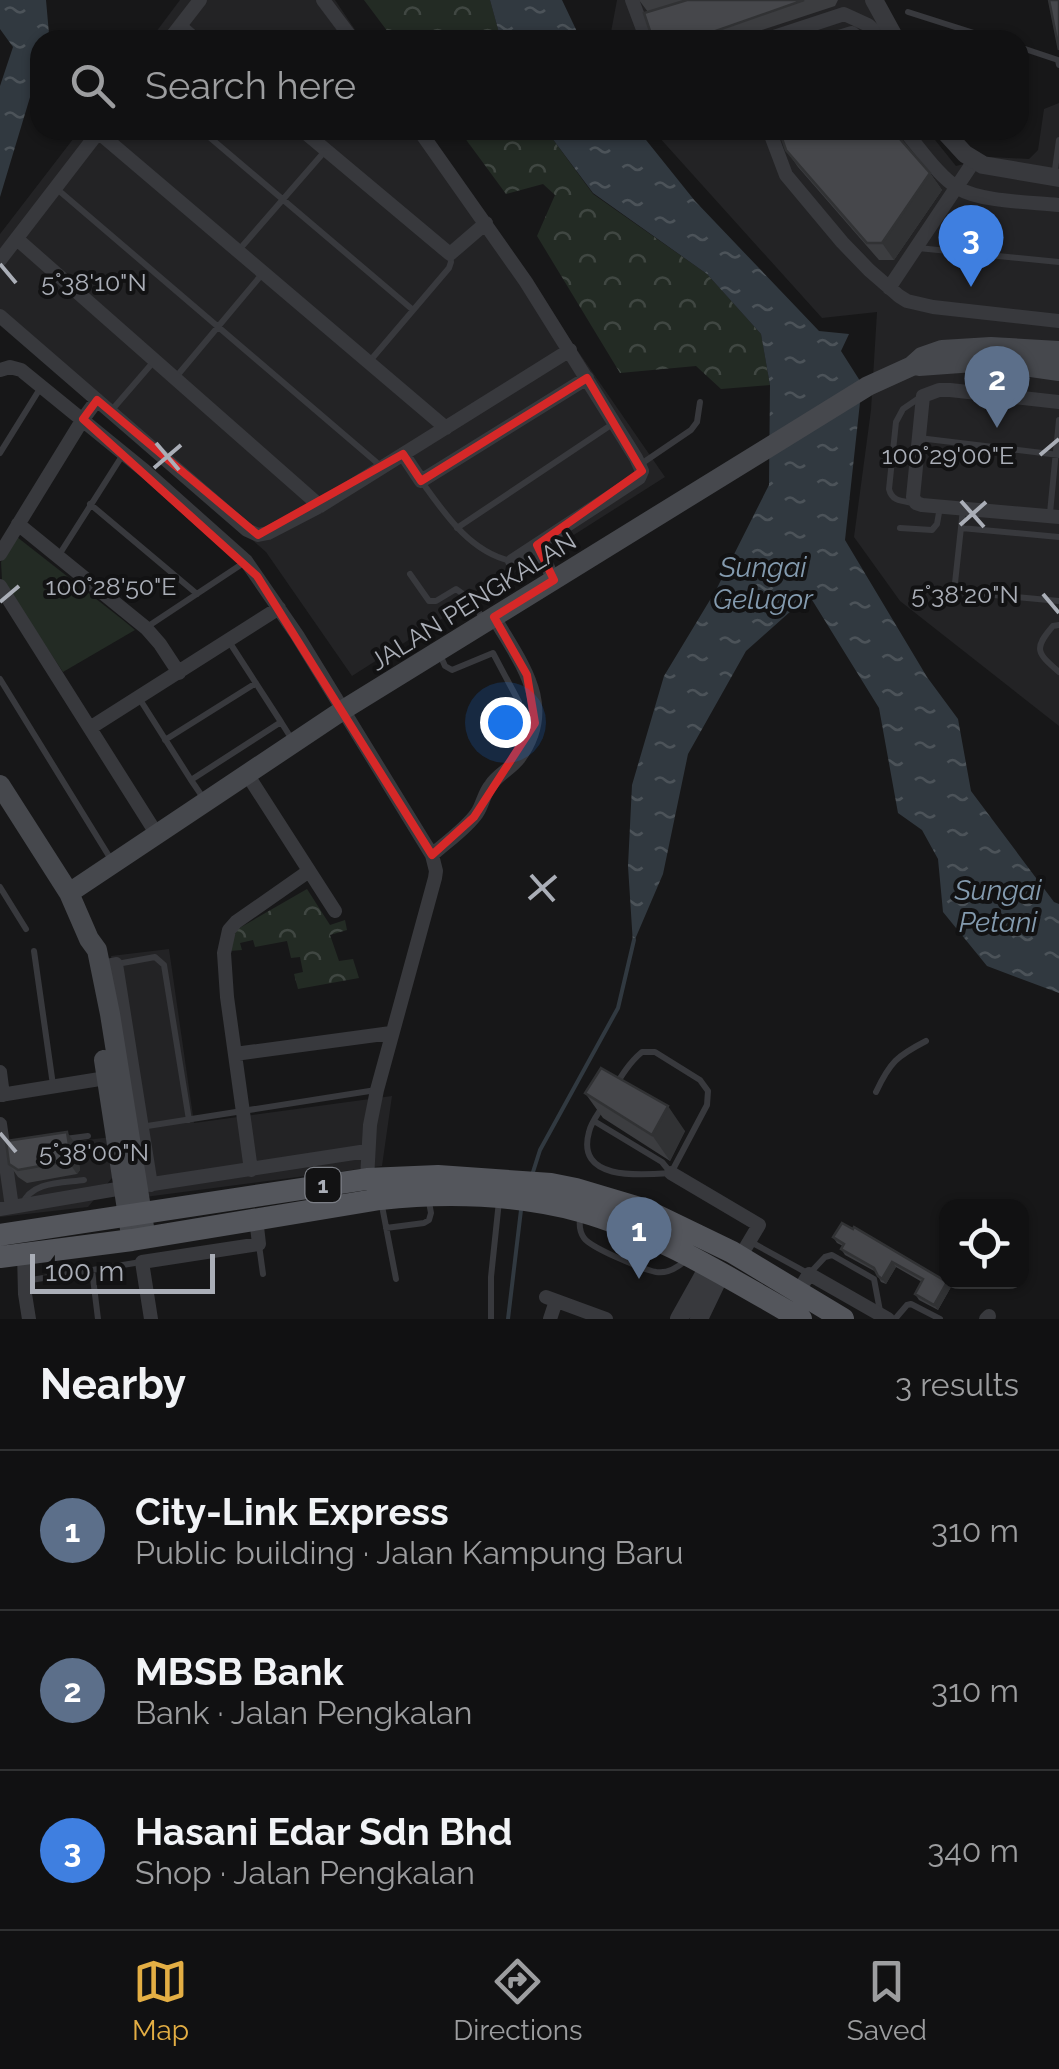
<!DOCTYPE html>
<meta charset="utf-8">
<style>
body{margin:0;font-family:Raleway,sans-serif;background:#1e1f20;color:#f1f3f6}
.controls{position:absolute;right:30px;bottom:30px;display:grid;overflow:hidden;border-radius:20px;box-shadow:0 2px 8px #0004}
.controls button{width:90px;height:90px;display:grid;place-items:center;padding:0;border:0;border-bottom:2px solid #303132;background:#111112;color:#f1f3f6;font:50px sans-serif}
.scale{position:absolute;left:30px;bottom:25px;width:185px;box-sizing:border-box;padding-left:10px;border:5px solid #aaaeb7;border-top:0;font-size:28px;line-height:35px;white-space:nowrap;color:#aaaeb7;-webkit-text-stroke:8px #121213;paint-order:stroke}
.you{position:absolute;left:505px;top:722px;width:35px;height:35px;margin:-25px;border:8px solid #fff;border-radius:50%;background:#1a73e8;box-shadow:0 0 0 15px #1a73e833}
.badge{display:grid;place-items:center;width:65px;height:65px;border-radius:50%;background:#e3ae44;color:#fff;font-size:32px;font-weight:700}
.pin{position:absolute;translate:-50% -82px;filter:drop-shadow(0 2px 5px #0008)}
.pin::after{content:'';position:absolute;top:52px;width:35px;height:30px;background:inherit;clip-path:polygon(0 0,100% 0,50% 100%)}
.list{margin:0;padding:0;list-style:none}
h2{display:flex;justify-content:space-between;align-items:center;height:130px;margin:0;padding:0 40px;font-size:42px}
h2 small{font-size:32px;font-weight:400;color:#9c9d9f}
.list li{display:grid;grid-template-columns:65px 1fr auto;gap:30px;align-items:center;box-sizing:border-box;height:160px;padding:0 40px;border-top:2px solid #303132}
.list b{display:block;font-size:38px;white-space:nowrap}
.list p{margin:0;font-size:32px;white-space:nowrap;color:#9c9d9f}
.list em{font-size:32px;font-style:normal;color:#9c9d9f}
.icon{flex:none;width:55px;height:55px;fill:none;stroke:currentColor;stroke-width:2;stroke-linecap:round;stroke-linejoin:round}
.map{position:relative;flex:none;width:1059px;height:1319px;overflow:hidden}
.search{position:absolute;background:#111112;box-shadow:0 2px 8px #0004;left:30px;right:30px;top:30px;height:110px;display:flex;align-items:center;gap:25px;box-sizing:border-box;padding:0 35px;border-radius:30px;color:#9c9d9f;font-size:38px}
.sheet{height:610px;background:#111112}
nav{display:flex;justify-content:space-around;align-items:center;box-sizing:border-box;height:140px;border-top:2px solid #303132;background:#111112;font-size:28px;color:#9c9d9f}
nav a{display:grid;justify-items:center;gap:5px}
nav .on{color:#e3ae44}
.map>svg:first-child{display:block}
.built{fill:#232325}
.forest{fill:url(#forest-crowns)}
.pitch{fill:#232b24}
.water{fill:url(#water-ripples)}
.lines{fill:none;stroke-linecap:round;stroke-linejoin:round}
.stream{stroke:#313940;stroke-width:4}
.service{stroke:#38393d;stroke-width:6}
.minor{stroke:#38393d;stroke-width:14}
.tertiary{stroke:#38393d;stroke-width:18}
.secondary{stroke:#46484d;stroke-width:20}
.primary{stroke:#54565c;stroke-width:22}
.wall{fill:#3c3d40}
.shaded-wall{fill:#313234}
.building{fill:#46474b;stroke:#313234;stroke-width:2.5}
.marked{fill:none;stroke:#d62828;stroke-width:8;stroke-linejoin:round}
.ticks{fill:none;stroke:#aaaeb7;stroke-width:4}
.labels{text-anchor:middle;stroke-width:8;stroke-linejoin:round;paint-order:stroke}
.shield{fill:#121213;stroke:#7c7f86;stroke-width:2.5}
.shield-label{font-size:22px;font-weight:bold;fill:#aaaeb7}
.street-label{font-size:25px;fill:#aaaeb7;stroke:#121213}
.water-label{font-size:28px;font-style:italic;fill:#849baf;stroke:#121213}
.ticks-label{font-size:25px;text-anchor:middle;fill:#aaaeb7;stroke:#121213;stroke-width:8;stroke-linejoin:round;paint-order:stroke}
</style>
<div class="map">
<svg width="1059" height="1319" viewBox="0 0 1059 1319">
<defs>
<pattern id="forest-crowns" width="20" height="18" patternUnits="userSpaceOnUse" patternTransform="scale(2.5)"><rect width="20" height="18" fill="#232b24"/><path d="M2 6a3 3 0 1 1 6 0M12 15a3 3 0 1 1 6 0" fill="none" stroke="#404742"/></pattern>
<pattern id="water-ripples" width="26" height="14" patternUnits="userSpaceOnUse" patternTransform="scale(2.5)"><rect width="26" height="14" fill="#313940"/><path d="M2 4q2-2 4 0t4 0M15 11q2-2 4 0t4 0" fill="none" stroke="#4c5359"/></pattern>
</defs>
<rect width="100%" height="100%" fill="#171718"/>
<path class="built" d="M180 0H335L362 40H150Z
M617 0H875L880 40H615L611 32Z
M1059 103V726L900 601 854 537 871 410 877 312 822 318 658 136 655 130H927L956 166 991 157 1029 159 1038 150 1044 109Z
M80 130H425L665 477 352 676 266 552 0 319V234Z
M169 949 194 1123 392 1096 382 1166 145 1197 111 956Z
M112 1137V1178L88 1207 0 1217V1150Z"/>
<path class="forest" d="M364 0H490L501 40H394Z
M459 130H546L593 194 707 274 761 334 770 385 721 389 696 366 620 373 537 236 555 195 543 184 506 194Z
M307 889 330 925 345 920 347 930 330 935 339 961 353 959 359 978 298 989 294 974 303 972 300 957 291 958 287 941 255 947 253 940 240 943 242 950 229 951 236 930Z"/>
<path class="pitch" d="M17 537 123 620 135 630 63 672 2 580 1 562Z"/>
<path class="water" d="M0 0H46L49 34 47 40H40V64L0 197V86L13 47 0 29Z
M490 0H562L581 40H501Z
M546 130H638L695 201 819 331 849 334 841 351 862 384 845 540 927 677 958 719 971 791 1054 902 1059 904V993L987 966 943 912 938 859 922 830 898 813 879 708 809 595 746 651 688 754 663 874 633 944 628 866 632 785 664 676 716 590 769 485 770 385 761 334 707 274 593 193Z"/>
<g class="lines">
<path class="stream" d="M533 1172 540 1150 618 1008 634 940
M508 1319 521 1210"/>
<path class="service" d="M908 12 996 40
M1019 47 1058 60 1059 65
M201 130 413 310
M1054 177 1059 140
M57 189 382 467
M918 248 1059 262
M238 251 325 151
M369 362 449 268 451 262 450 254
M176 377 263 273
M111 411 155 360
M919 438 1059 455
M0 453 41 387
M641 464 691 430 697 422 700 402
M422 482C445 514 470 552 511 561
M914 503C903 501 892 502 889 489L896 422 903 409 922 396
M90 504 197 594
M963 509 955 583 961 592 1059 601
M1050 513 1059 420
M457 528 614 423
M900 528 932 530 937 524 940 507
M961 528 1059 537
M59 555 122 456
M410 574 429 601H436L456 589 470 599 482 617
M1059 625 1053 626C1033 649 1037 653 1059 672
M147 627 245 562
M228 640 281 722
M441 657 445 666 452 670 493 653 519 702
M0 679 112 861
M139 698 191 780
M165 740 256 683
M204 799 191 780 281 722 293 741
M0 887 26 929
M34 951 53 1085
M117 964 155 957 164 965 189 1120
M642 1052H655L700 1080 708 1091 707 1105 671 1173C643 1175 575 1182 589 1132 591 1122 599 1113 604 1104 616 1086 625 1066 642 1052Z
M876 1092C890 1062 897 1056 926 1041
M594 1121 662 1162 671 1173
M141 1127 376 1090
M65 1139 88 1136
M22 1205C31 1181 62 1183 84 1180
M382 1206 396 1279
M581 1214C579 1222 579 1231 584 1238 591 1248 642 1269 656 1272 668 1274 677 1268 685 1261
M386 1228 424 1223 429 1220 431 1213 429 1202
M751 1242 809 1274 825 1257 832 1255 874 1279 880 1311
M259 1245 263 1274
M92 1270 98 1319
M25 1281 141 1262
M491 1319V1277L499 1201
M895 1319 907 1305 911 1304 940 1319"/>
<path class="minor" d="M323 0 353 40
M632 0 647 40
M180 26 196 40
M169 40 200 0
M765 40 844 14 868 25 885 40
M829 40 852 33 861 40
M302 130 450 254 486 223
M419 130 526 282 636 458 642 471 639 478 512 561
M769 130 786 175 842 242 869 270 899 296 907 301 933 307 1059 321
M904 130C919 147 939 177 958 188 980 202 1032 202 1059 205
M98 132 446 428
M17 239 320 506
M0 260 100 130
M889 288 974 161
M0 316 247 530 258 535 268 533 320 506 570 350
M0 370 10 367 21 370 145 471 246 561 297 635 432 855 436 871 435 878 377 1090 370 1125 367 1179
M1059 402 950 390H939L923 396 913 497 916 503 922 505 1059 517
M403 454 421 481 587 378
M18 524 146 628 160 644 179 673
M537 545 554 580
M0 554 83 419 97 400
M0 586 156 833
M90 728 279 608
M247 774 335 911
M432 855C446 842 466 829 477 813 483 804 484 793 491 785 498 774 511 769 519 758 557 706 521 664 494 617
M101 967 116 964 151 1185
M235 1054 391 1033
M0 1072 3 1095
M0 1095 106 1078
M0 1124 12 1207
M251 1170 227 997 224 953 229 930 236 922 309 871
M671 1173 759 1225 740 1257
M146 1185 367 1151
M0 1209 123 1188
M24 1253 25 1294 29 1319
M798 1292 809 1274 888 1319
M546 1297 606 1319
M151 1319 142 1262 259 1244 256 1218
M550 1319 556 1301
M986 1319 989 1316"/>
<path class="tertiary" d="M874 0 896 40
M943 130 965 154 983 165 1059 178
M679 1319 708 1267
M699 1319 721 1273"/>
<path class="secondary" d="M919 366 988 361 1059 371
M0 785 69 893 89 939 97 950 110 1014 144 1227
M69 893 343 710 868 386 912 366 922 357 942 350 991 347 1059 351
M104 1060 130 1229"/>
<path class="primary" d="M0 1235 367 1179 438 1176 551 1184 576 1189 643 1209 732 1252 843 1319
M0 1257 132 1240 380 1199C446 1192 516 1194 580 1211 659 1233 730 1279 801 1319"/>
</g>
<path class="wall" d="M639 0H838L835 6 762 30 756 34 739 40H653L648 12Z
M786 150 930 173 942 190 894 260H879L798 167Z
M585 1093 685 1131 670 1161 603 1118Z
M76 1145 80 1170 77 1174 27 1183 18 1177 9 1164Z
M833 1237 947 1282 951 1287 938 1310 919 1300 915 1294 922 1282 896 1267 886 1284 881 1282 876 1272 845 1255 841 1249 843 1246 837 1243Z"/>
<path class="shaded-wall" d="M930 173 942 190 894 260 882 243Z
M668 1106 685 1131 670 1161 652 1135Z
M67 1132 76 1145 80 1170 77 1174 68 1161Z
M892 1262 896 1267 886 1284 882 1279Z
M947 1282 951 1287 938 1310 934 1305Z"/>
<path class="building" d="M687 0H804L690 40H653L644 13Z
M1049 0H1059V50Z
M847 33 849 40H826Z
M779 130H892L930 173 882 243H867L786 150Z
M601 1068 668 1106 652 1135 585 1093Z
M67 1132 71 1157 68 1161 18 1170 9 1164 6 1141Z
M842 1223 853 1229 854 1227 947 1282 934 1305 915 1294 923 1279 892 1262 882 1279 878 1276 874 1268 841 1249 844 1244 833 1237Z"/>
<path class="marked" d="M587 378 642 471 537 545 554 580 494 617 527 675 535 723 474 817 432 855 257 576 83 419 97 400 258 535 403 454 421 481Z"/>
<path class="ticks" d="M0 264 16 283M156 443 179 470M1040 455 1059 439M154 468 181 445M961 501 984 527M960 525 986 502M1043 594 1059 613M0 602 19 586M531 875 554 901M529 899 556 876M0 1133 16 1152"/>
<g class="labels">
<rect class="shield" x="305.5" y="1168" width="35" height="34" rx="8"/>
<g class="shield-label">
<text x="323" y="1193">1</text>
</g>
<g class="street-label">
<text transform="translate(473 601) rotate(-32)" y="9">JALAN PENGKALAN</text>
</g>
<g class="water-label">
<text x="763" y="577">Sungai<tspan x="763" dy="32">Gelugor</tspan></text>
<text x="998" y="900">Sungai<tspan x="998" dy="32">Petani</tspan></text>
</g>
</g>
<g class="ticks-label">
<text x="94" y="291">5°38'10"N</text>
<text x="948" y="464">100°29'00"E</text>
<text x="111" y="595">100°28'50"E</text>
<text x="965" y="603">5°38'20"N</text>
<text x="94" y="1161">5°38'00"N</text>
</g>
</svg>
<div class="controls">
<button><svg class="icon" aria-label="locate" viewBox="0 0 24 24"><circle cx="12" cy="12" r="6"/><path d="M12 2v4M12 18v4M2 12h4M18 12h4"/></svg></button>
</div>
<div class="scale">100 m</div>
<div class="you"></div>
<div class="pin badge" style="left:639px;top:1279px;background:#5c6f8a">1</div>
<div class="pin badge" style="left:997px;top:428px;background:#5c6f8a">2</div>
<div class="pin badge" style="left:971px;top:287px;background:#3f7fe0">3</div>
<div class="search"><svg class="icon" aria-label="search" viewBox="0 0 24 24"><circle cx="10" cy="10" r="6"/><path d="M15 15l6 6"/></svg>Search here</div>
</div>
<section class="sheet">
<h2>Nearby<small>3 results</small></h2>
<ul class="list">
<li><span class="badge" style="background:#5c6f8a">1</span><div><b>City-Link Express</b><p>Public building · Jalan Kampung Baru</p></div><em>310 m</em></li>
<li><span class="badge" style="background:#5c6f8a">2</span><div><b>MBSB Bank</b><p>Bank · Jalan Pengkalan</p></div><em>310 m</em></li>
<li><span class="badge" style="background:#3f7fe0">3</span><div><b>Hasani Edar Sdn Bhd</b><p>Shop · Jalan Pengkalan</p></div><em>340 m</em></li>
</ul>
</section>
<nav>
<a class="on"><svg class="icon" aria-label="map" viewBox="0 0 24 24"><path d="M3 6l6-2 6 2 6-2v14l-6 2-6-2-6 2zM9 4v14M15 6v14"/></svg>Map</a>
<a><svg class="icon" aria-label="directions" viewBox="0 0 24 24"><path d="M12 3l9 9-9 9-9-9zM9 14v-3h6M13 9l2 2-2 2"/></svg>Directions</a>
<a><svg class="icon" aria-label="saved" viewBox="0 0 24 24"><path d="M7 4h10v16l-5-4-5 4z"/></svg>Saved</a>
</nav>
